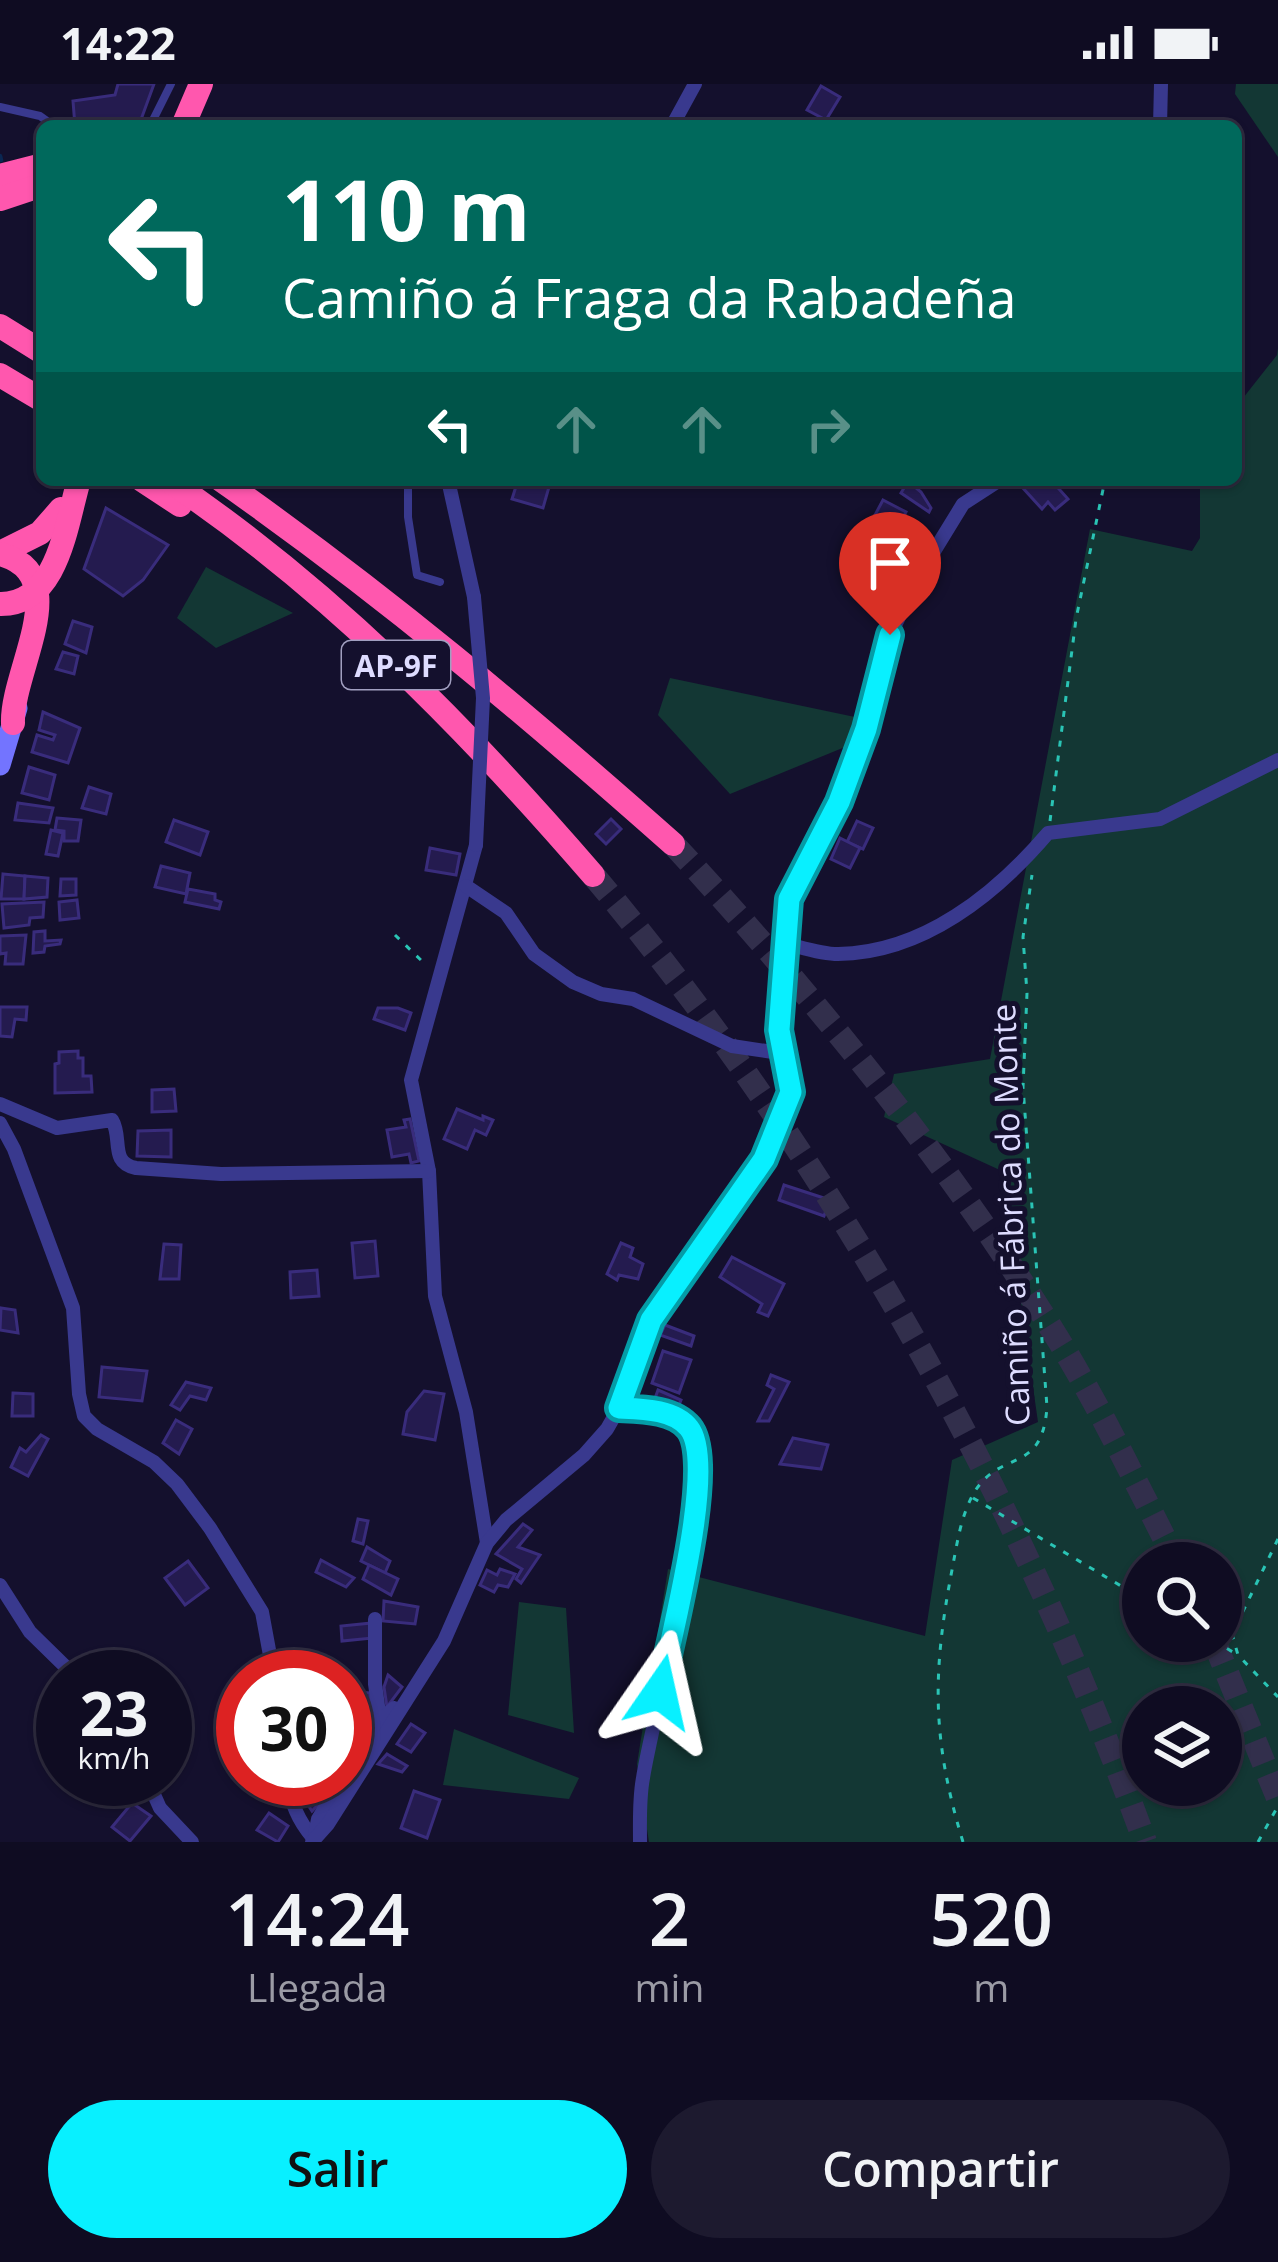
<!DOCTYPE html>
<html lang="es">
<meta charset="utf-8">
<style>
:root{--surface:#0f0c22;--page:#1d1a2f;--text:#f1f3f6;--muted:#9b9ba5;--line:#2f2c40;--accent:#08f0ff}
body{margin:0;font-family:"Open Sans",sans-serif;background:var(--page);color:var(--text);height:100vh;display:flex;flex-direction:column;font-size:45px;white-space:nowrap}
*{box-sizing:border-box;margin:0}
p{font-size:39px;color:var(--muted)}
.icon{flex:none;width:66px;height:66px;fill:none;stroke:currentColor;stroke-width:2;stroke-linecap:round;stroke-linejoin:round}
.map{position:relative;height:1758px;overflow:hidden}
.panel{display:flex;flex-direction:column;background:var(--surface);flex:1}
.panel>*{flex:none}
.guide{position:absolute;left:36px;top:36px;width:1206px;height:366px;border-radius:18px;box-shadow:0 3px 9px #0004,0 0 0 3px var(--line);background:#00695c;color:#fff;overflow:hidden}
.controls{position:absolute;left:1122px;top:1458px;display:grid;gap:24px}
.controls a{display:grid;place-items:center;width:120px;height:120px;border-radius:50%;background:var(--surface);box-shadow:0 3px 9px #0004,0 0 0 3px var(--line);font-size:60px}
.speed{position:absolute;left:36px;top:1566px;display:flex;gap:24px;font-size:60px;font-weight:700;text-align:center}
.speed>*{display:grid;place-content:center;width:156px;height:156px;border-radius:50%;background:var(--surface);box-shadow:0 3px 9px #0004,0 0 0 3px var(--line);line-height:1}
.speed small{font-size:30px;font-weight:400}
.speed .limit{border:18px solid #d22;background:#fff;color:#111}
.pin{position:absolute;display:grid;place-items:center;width:102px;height:102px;color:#fff;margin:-123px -51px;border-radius:50% 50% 50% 0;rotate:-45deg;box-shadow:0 0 12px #0007}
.pin .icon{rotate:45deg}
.me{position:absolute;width:132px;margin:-66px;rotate:11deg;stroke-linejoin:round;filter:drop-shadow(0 0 9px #0008)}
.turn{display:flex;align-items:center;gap:42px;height:252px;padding:0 48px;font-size:54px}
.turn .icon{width:156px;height:156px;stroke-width:2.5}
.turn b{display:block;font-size:84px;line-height:102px}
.lanes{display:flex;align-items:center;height:114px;padding:0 48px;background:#0003;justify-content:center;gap:60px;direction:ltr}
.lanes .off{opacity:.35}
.eta{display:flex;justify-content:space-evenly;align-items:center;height:204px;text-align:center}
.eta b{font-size:72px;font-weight:600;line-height:84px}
.cta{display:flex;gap:24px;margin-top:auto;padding:24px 48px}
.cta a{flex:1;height:138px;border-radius:72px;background:var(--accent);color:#111;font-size:48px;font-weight:600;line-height:138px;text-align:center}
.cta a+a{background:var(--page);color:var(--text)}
.status{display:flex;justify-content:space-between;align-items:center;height:84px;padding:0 60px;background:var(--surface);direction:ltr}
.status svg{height:33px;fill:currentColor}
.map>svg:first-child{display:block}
</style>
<div class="status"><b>14:22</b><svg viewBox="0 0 49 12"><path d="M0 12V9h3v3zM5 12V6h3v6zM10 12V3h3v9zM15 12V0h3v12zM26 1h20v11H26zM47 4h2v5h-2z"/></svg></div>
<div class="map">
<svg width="1278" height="1758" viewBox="0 0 1278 1758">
<rect width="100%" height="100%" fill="#14102d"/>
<g fill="#133734" fill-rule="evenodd">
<path d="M1236,0h42v73l-43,-63z"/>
<path d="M1278,264v1494h-629l-12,-78 31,-195 257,67 27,-176 86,-38 -36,-251 -118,-54 10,-43 96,-15 100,-530 102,22 8,-13v-58h36v-73l41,-52zM1143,1479h78v78h-78zM1143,1623h78v78h-78z"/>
<path d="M206,483l87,46 -77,35 -39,-30z"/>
<path d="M670,594l185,39 -10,30 -115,47 -72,-79z"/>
<path d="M519,1518l47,6 8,125 -66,-18z"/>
<path d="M454,1645l125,49 -10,21 -126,-14z"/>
</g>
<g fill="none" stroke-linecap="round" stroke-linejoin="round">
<path stroke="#0a2752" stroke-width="4.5" d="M0,72l1,4"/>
</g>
<g fill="#241b4f" stroke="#392c7c" stroke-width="3">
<path d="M118,0h36l-15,41 -64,1 -2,-25 42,-6z"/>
<path d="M821,2l19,11 -14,23 -19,-10z"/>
<path d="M518,396h33l-8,28 -31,-9z"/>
<path d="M1029,396h22l17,19 -13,11 -7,-8 -6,7 -20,-22z"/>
<path d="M908,397l13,11 10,16 -2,4 -28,-19z"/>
<path d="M883,416l23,12 -8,15 -23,-12z"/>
<path d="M106,424l62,37 -25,35 -20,16 -39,-27z"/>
<path d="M885,436l22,12 -7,14 -8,-4 -2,4 -15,-8z"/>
<path d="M873,462l33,18 -13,23 -29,-15z"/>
<path d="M73,537l19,6 -6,26 -21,-9z"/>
<path d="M63,568l15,4 -4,18 -18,-5z"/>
<path d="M43,628l37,16 -12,35 -36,-11 5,-17 16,5 2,-5 -16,-5z"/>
<path d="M29,683l26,8 -6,25 -27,-7z"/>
<path d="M89,703l22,7 -5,20 -24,-6z"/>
<path d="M18,719l35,5 -4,15 -34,-3z"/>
<path d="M57,734l24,2 -3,21h-14v-10l-9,-1z"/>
<path d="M611,735l10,10 -15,15 -10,-10z"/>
<path d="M174,736l34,12 -8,23 -34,-13z"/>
<path d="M857,737l16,7 -10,21 -16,-7z"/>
<path d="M51,746l12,3 -5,23 -12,-2z"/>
<path d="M840,754l20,10 -10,20 -19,-9z"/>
<path d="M430,764l30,6 -4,21 -30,-5z"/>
<path d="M161,782l29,7 -4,21 -31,-7z"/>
<path d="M3,790l22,2 -1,23h-23z"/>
<path d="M25,792l23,2 -1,19 -23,2z"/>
<path d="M61,795h15v16l-16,1z"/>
<path d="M188,805l27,5v6l6,2 -2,7 -34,-7z"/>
<path d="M77,816l2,18 -19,2 -1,-18z"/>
<path d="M44,818l-1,15 -13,1 -1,7 -25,3 -2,-24z"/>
<path d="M45,847v10l16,-1 -1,4 -15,2 -1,6 -11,1 1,-21z"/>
<path d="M26,851l-3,29h-18l1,-11 -6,1v-18z"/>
<path d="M0,923h27l-1,13 -11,-1 -3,18 -12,-1z"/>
<path d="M378,924h20l13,5 -6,17 -31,-11z"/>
<path d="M78,967v7h5v18h8l1,16 -37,1v-29l4,-1v-11z"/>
<path d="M174,1005l2,22 -24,1v-22z"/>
<path d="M457,1025l26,11v-4l10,4 -7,15 -11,-5 -8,19 -23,-10z"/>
<path d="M410,1035l9,42 -8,2 -2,-9 -17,3 -5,-27 19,-3 -2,-7z"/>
<path d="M171,1046v27l-34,-1 1,-25z"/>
<path d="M784,1101l46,15 -6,16 -45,-16z"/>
<path d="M375,1157l3,35 -23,2 -3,-35z"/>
<path d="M621,1159l12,5 -3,9 13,7 -5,15 -19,-4 -2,5 -10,-6z"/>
<path d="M164,1160l17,1 -2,34h-19z"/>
<path d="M732,1173l52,27 -16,32 -10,-4 4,-8 -42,-27z"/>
<path d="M317,1186l2,26 -28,2 -1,-26z"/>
<path d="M1,1224l14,2 3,23 -18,-3z"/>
<path d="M665,1241l29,11 -3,10 -31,-11z"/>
<path d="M663,1267l28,9 -12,33 -27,-10z"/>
<path d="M102,1283l45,4 -5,30 -43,-4z"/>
<path d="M771,1291l18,7 -20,39h-11l16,-32 -7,-4z"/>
<path d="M186,1298l25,6 -5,12 -16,-4 -10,14 -9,-5z"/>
<path d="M658,1306l23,10 -4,10 -24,-6z"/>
<path d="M424,1307l20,3 -9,46 -32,-6 4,-22z"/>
<path d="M13,1309l20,1v22h-21z"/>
<path d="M176,1336l16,9 -13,25 -16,-11z"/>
<path d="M41,1351l7,4 -20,37 -17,-9 9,-19 6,4z"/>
<path d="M793,1354l35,7 -7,24 -41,-5z"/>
<path d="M358,1435l10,2 -5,23 -10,-3z"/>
<path d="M523,1440l9,6 -14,17 22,8 -19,28 -5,-4 6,-10 -26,-15z"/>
<path d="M367,1463l23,14 -5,12 -24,-12z"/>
<path d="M321,1476l33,18 -8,9 -30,-15z"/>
<path d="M188,1477l20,27 -23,17 -20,-27z"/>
<path d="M369,1481l29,14 -7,16 -28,-16z"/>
<path d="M500,1485l15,5 -7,13 -10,-2 -4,7 -14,-7 7,-15 10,5z"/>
<path d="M384,1517l34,6 -3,17 -32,-3z"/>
<path d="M372,1539l1,15 -31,3 -1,-15z"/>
<path d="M388,1591l14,12 -15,20 -3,-20z"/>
<path d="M356,1608l14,1 -2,27 -14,-1z"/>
<path d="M243,1610v56l-8,1 -5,-56z"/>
<path d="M411,1640l14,9 -14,19 -14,-8z"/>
<path d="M387,1670l20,12 -5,6 -24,-8z"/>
<path d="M312,1697l14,6 3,6 -17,18 -10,-15z"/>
<path d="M414,1707l26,9 -13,38 -26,-10z"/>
<path d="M132,1719l19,13 -21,25 -18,-14z"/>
<path d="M269,1729l19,13 -10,16 -21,-12z"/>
</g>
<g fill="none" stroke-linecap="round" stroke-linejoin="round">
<g stroke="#322f4c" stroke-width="24" stroke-dasharray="24 12" stroke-linecap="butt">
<path d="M673,760c144,156 277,319 388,500 43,71 78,145 116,219"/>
<path d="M593,791c239,284 425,618 552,967"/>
<path d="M1214,1557l64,157"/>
</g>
<g stroke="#2ac4b5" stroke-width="3" stroke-dasharray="6 9" stroke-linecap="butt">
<path d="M1050,737l26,-202 29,-139"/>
<path d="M395,851l31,30"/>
<path d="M973,1414l170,101"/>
<path d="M1278,1455l-46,95 6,21 40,42"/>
<path d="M1214,1557l24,14"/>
<path d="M963,1758c-31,-102 -31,-168 -11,-272 5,-26 9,-56 23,-79 28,-43 67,-16 72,-84l-24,-320 4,-94 -4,-56 9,-62"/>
<path d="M1258,1758l20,-36"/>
</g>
<g stroke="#39398e" stroke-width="8">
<path d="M0,23l40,9 14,10"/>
<path d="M150,42l21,-42"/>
<path d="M408,396v37l9,58 23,7"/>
</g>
<g stroke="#39398e" stroke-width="14">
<path d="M672,42l23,-42"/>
<path d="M1160,42l1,-42"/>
<path d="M448,396l26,117"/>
<path d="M476,761l-65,235 18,91 6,125 31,116 21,131"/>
<path d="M466,802l40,27 28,41 39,28 28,12 32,5 99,47 54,8"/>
<path d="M784,859c17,4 36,11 54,11 85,-1 158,-60 210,-121l112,-14 118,-59"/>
<path d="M0,1020l57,24 55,-8c11,18 -3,43 24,48l85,6 208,-3"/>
<path d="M0,1039l14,26 59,159 6,86 5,22 13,13 57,33 23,22 33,44 52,84 12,65"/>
<path d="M619,1324c22,1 54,1 69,19 33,39 -36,291 -45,351 -4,21 -3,43 -3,64"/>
<path d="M0,1501l30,47 46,45"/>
<path d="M375,1535v65l5,36"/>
<path d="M345,1691l35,-55 14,-12"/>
<path d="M147,1695l13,29 32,34"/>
<path d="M287,1695c4,24 11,42 27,60"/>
<path d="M315,1750l3,-15 24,-40"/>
<path d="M312,1758l16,-18 116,-183 43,-98 19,-23 78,-65 23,-26 12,-21 32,-88 113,-161 27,-67 -11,-62 9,-131 50,-97 27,-73 24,-93 27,-57 46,-75 37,-24"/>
</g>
<path stroke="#7374ff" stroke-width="21" d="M0,681l17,-57"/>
<g stroke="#ff57ae" stroke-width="24">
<path d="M183,42l18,-42"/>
<path d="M0,92l42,-11"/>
<path d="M0,115l42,-14"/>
<path d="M0,242l42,26"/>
<path d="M0,291l42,25"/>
<path d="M142,396l38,25"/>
<path d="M168,396c162,109 298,248 425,395"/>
<path d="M221,396c163,114 304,233 452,364"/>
<path d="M0,469l40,-20 21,-24"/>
<path d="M0,470c77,21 11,116 13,169"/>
<path d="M0,520c58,1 66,-80 79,-124"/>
</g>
<path stroke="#39398e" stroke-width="14" d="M474,513l9,101 -7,147"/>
</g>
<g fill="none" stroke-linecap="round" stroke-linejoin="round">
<g stroke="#059ca6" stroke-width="30">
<path id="route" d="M660,1608c9,-49 58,-228 29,-264 -15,-19 -48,-19 -70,-20l32,-88 113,-161 27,-67 -12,-62 10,-131 50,-97 27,-73 24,-94"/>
</g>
<use href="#route" stroke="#08f0ff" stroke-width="21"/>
</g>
<g text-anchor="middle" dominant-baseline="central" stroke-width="10" stroke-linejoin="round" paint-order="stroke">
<rect fill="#14102d" stroke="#a19fc0" stroke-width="3" x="342" y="557" width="108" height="48" rx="9"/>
<g font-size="30" font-weight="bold" fill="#dedcff">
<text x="396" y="581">AP-9F</text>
</g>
<g font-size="33" fill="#dedcff" stroke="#14102d">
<text transform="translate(1010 1131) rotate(-92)">Camiño á Fábrica do Monte</text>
</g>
</g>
</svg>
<div class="controls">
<a><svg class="icon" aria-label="search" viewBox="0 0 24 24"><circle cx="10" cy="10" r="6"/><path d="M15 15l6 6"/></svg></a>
<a><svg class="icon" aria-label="layers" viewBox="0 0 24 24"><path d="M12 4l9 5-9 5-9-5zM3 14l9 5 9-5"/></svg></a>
</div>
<div class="speed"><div>23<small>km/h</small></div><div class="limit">30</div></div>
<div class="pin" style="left:890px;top:551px;background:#d93025"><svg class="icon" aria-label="arrive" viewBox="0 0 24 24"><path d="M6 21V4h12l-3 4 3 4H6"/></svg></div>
<svg class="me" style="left:660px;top:1608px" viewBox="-20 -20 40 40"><path d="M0-17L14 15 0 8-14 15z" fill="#08f0ff" stroke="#fff" stroke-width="4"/></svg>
<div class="guide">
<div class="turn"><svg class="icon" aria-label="left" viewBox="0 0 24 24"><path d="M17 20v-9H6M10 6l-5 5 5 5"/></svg><div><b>110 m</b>Camiño á Fraga da Rabadeña</div></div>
<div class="lanes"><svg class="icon" aria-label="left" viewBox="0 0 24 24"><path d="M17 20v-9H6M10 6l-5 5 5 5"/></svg><svg class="icon off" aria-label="ahead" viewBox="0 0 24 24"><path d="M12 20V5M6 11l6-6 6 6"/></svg><svg class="icon off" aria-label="ahead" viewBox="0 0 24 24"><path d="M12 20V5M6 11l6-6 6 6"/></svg><svg class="icon off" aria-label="right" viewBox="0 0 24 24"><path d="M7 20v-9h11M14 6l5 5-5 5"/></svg></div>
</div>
</div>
<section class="panel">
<div class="eta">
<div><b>14:24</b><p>Llegada</p></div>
<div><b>2</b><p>min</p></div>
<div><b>520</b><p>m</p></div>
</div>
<div class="cta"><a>Salir</a><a>Compartir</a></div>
</section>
